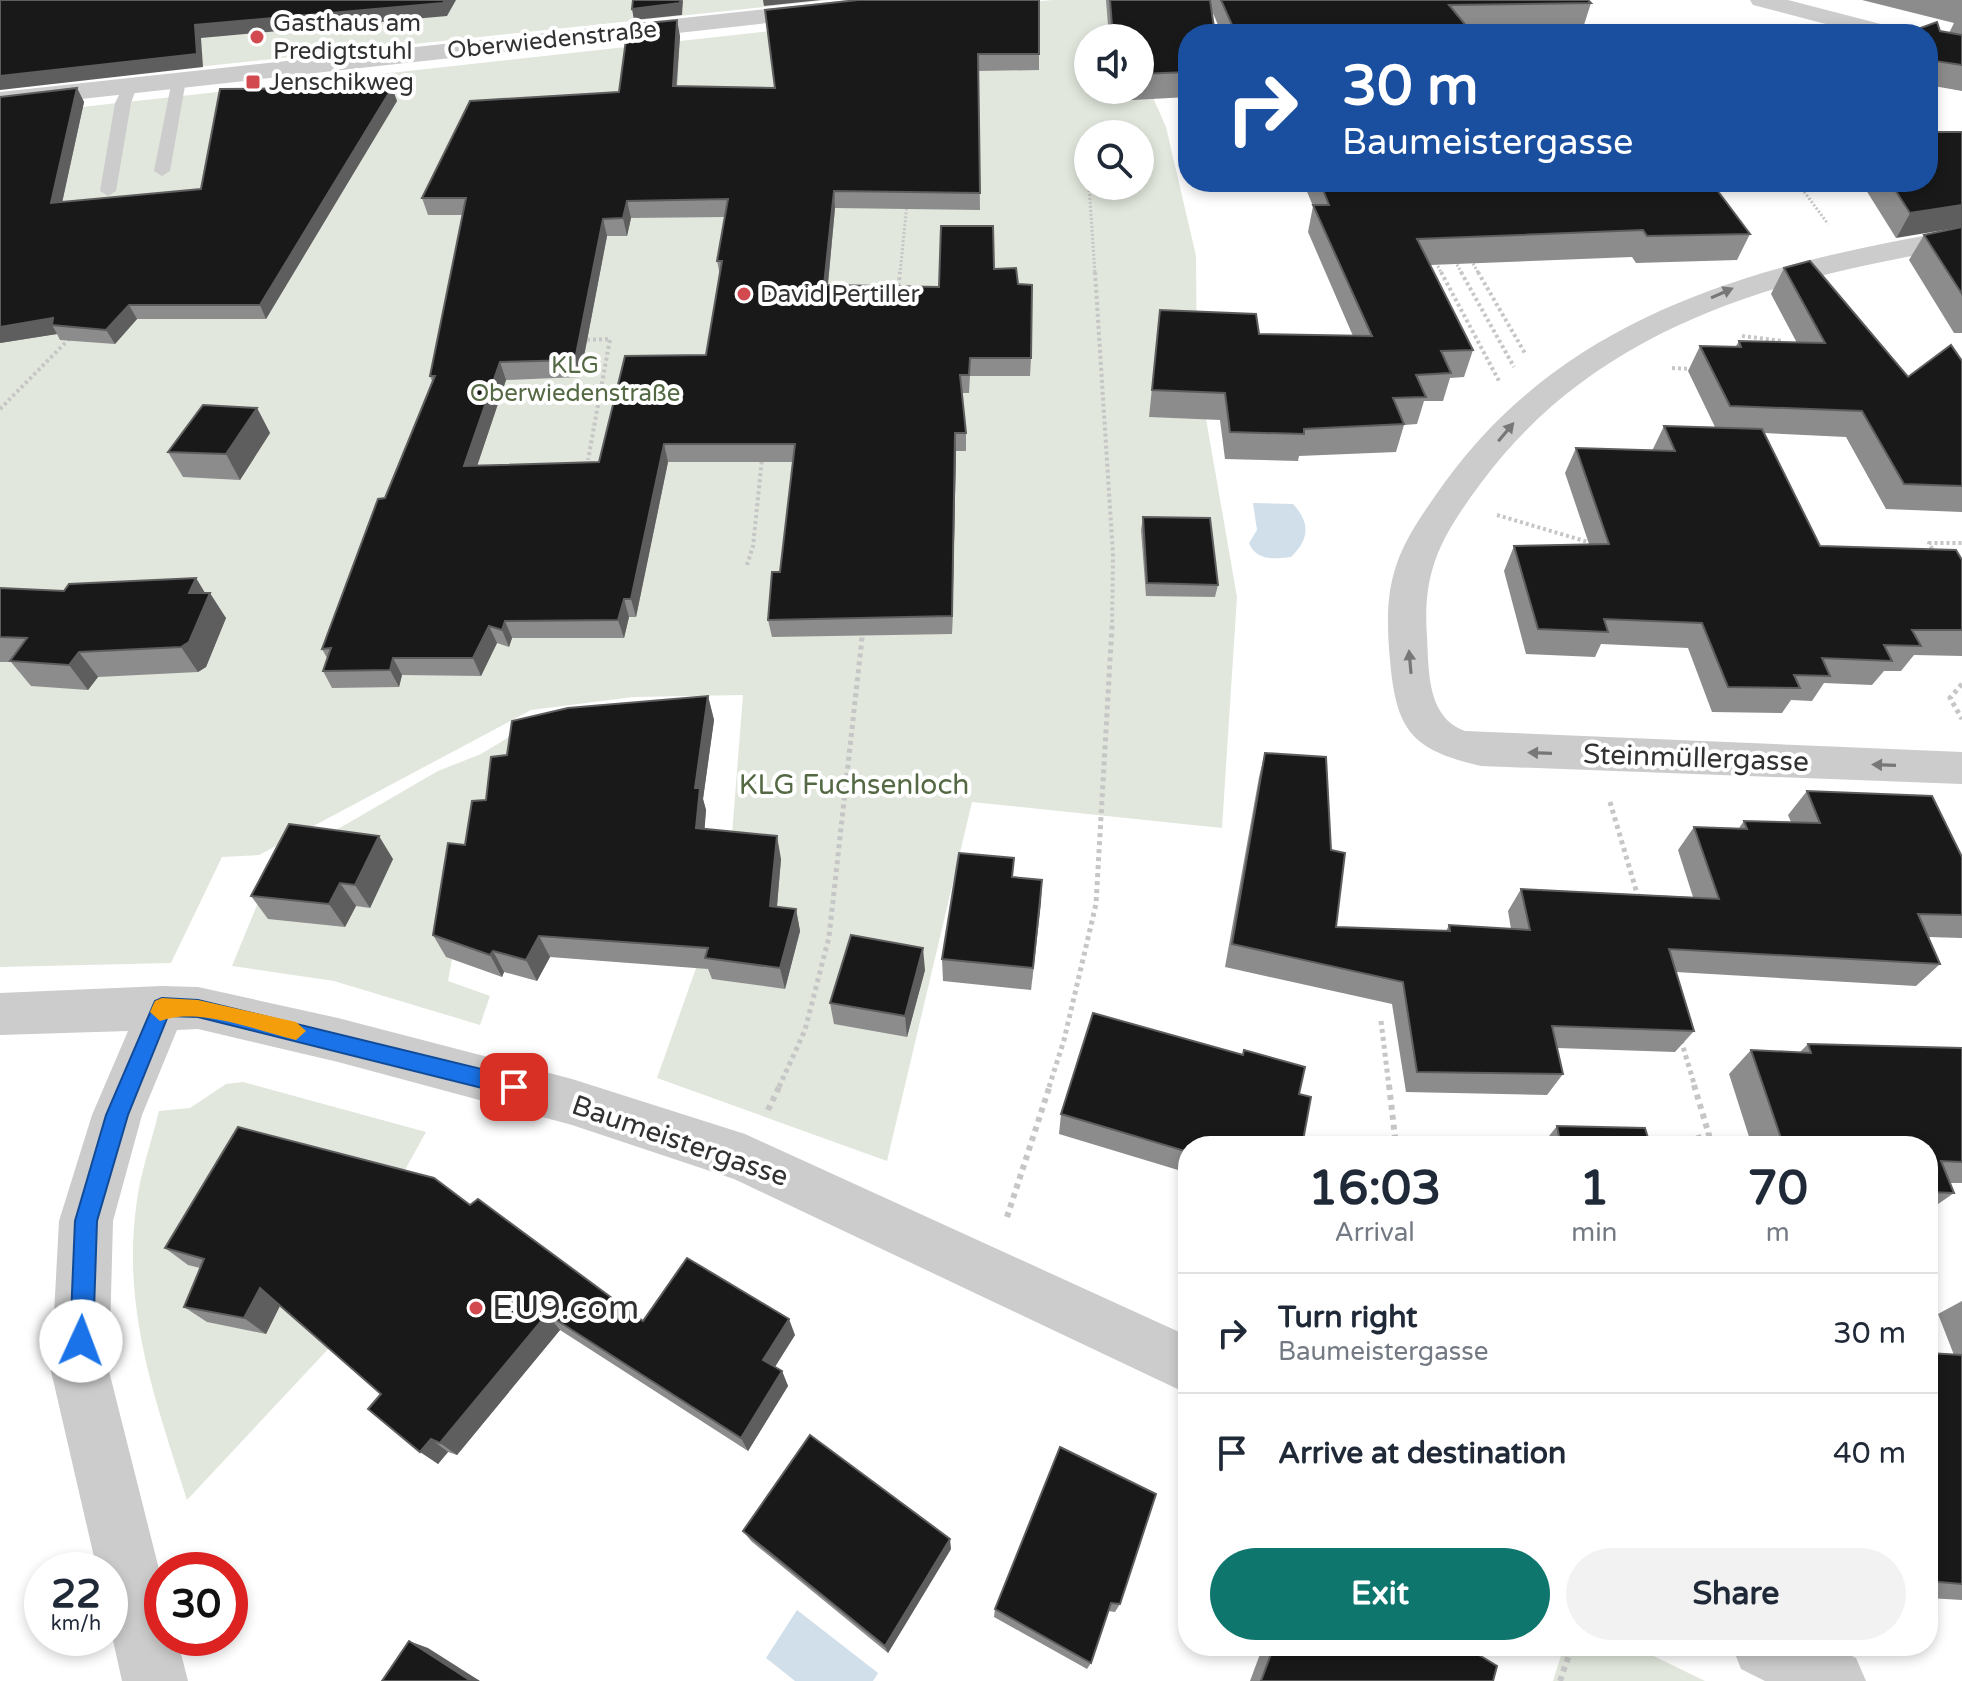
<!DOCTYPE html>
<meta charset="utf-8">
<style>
:root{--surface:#fff;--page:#f2f2f3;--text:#1f2937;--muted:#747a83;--line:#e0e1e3;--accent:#0f766e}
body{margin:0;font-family:"Varela Round",sans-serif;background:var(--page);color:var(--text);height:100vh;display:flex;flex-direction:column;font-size:30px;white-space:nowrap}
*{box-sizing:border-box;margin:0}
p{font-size:26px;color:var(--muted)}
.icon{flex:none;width:44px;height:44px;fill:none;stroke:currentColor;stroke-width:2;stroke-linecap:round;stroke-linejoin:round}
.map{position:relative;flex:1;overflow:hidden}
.side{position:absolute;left:1178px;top:1136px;width:760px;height:520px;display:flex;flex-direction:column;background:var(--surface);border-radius:32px;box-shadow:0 4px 12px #0003}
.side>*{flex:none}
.hud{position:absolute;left:1178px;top:24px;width:760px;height:168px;border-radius:32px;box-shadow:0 4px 12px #0003;background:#1a4fa0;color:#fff;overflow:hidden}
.tools{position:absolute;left:1074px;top:24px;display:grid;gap:16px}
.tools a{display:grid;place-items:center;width:80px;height:80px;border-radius:50%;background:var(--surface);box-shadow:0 4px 12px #0003;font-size:40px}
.speed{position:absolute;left:24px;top:1552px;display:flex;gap:16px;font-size:40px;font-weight:700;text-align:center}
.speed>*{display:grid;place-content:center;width:104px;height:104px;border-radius:50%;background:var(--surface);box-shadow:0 4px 12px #0003;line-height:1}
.speed small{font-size:20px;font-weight:400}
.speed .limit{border:12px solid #d22;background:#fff;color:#111}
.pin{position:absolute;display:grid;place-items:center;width:68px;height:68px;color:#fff;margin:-34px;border-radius:16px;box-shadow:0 4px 12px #0006}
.me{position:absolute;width:88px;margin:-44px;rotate:2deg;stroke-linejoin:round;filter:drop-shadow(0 0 6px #0008)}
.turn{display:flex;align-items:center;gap:28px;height:168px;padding:0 32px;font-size:36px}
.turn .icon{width:104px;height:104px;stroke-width:2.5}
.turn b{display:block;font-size:56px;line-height:68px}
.eta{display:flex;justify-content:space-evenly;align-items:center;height:136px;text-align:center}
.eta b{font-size:48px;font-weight:800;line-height:56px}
.primary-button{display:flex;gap:16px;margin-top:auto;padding:16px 32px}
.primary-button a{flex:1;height:92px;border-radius:48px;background:var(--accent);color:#fff;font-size:32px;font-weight:800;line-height:92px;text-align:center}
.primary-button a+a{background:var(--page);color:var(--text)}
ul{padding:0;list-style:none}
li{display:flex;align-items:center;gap:24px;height:120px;padding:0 32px;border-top:2px solid var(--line)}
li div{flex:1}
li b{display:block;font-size:30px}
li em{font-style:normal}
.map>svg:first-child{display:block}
</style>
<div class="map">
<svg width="1962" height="1681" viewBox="0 0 1962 1681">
<rect width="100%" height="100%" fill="#fff"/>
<g fill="#e1e7dc" fill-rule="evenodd">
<path d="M0,0h829l-829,88z"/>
<path d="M1052,0h59l16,38h-39v52h52v-22l26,59 30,129 1,111 40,230 -15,231 -250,-26 -85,359 -230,-83 54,-152 20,-79 12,-152 -110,2 -102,13 -272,145 -37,2 -51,106 -171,4v-851zM1088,134h52v52h-52z"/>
<path d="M626,703l-180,253 6,3 -4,22 42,15 -10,29 -146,-44 -102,-15 32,-78 36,-37 138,-80 43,-17 25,-15 20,-21 65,-13z"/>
<path d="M243,1082l183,50 -25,45 61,29 -275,294c-32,-101 -66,-192 -50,-300 4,-29 15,-60 22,-89l31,-3 36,-24z"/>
<path d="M1564,1646h69l72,35h-152z"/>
</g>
<g fill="#d0dfea">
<path d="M1253,503l40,1c17,18 17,35 -2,53 -17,2 -35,4 -42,-14l8,-13z"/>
<path d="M797,1610l81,63 -5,8h-78l-29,-23z"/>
</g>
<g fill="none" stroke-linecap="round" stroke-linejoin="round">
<g stroke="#c6c6c6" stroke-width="3" stroke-dasharray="2 2" stroke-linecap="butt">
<path d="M1086,135l2,32"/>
<path d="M1797,182l31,42"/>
<path d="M1089,186l6,88"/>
<path d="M1434,259l8,15"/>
<path d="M1471,260l8,14"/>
<path d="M1455,261l7,13"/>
<path d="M900,274l7,-71"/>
</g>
<g stroke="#c6c6c6" stroke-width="4" stroke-dasharray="3 3" stroke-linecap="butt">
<path d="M1095,272l18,283 -1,73"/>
<path d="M1441,272l58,109"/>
<path d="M1461,272l53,95"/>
<path d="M1478,272l48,83"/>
<path d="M898,292l2,-20"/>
<path d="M1742,336l41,5 2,4"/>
<path d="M581,340l29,-1 -22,121"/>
<path d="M1672,368l22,1"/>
<path d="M0,409l71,-72"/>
<path d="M1497,515l91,27"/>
<path d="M1935,554l-6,-11h33"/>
<path d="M747,565l6,-19 9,-87"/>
</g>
<g stroke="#c6c6c6" stroke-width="5" stroke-dasharray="4 4" stroke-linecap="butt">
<path d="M1962,684l-12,14 12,21"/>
<path d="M1610,802l29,98"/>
<path d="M1381,1021l8,66"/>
<path d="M1681,1040l14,47"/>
<path d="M779,1087l26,-57 24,-93 34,-308"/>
<path d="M1049,1087l15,-47 32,-136 16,-278"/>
</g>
<g stroke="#c6c6c6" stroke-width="6" stroke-dasharray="5 5" stroke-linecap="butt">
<path d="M1389,1085l7,61"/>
<path d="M1694,1085l15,50 -15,4 2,7"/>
<path d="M768,1110l12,-25"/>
<path d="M1007,1217l43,-132"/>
<path d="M1560,1681l12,-35"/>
</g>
<g fill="#ccc" fill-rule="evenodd">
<path d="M179,76l7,4 -16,91 -8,5 -8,-5 18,-91z"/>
<path d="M125,83l12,3 -6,17 -15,88 -8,5 -8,-5 15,-88z"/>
</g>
<g fill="#ccc" fill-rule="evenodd">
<path d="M849,0h74l-11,7 -912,101v-16z"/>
<path d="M1750,0h38l112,29 4,5h-40l-111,-29z"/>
<path d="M1962,229v18c-184,31 -364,78 -481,236 -39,53 -59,86 -54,154 2,35 0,80 38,94l497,21v32l-481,-18c-69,-16 -85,-35 -91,-106 -8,-84 7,-111 55,-178 124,-171 319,-219 517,-253z"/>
<path d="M162,986l36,1 140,31 234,61 173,55 443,202v58l-454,-215 -162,-54 -234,-63 -140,-33 -21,1 -35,85 -29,106 -4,150 53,210v57h15l11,43h-66l-12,-54v-57h-13l-46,-199 8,-150 33,-106 36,-84 -128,4v-42z"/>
<path d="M1732,1646h100l24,12 10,23h-101l-24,-12z"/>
</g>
</g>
<g fill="#8c8c8c" fill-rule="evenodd">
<path d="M1106,0h482l3,3 -8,25 -114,2 4,4h-251l-10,-23 -24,23v63l-73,4 -1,-11h26v-52h-31z"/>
<path d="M1862,0h100v91l-34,-6v-51l12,-3 9,2 5,-10z"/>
<path d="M765,10l274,44v16l-61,1 2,139 -145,-2 -7,77 111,2 55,-18 37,89 -1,18h-60l-1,17h-7l4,40v18h-10l-4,183 -180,3 -4,-17 12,-48 13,-110h-125l-32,155h-7l-5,21h-112l-3,9 -12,-4 -16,33 -79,-1 -3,12 -67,1 -9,-17 4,-13 -5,-9 63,-151 47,-117 -2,-5 33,-161h-35l-6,-17 197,-106 61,-56 -3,50 98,2zM725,217l-8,44 3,14 -14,80 -107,107 -122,4 29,-86 74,-3 27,-141h20l4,-18z"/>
<path d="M77,88l7,14 -22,100 139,-13 191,-101 5,13 -131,218h-129l-22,25 -55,-4 -3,-6 -57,9v-246z"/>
<path d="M1303,182h408l39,52 -13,26 -101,3 -4,-6 -202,8 43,85 -9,27 -14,1 -7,23h-19l-7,23 -13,1 -8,27 -97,4 -1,5 -73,-2 -5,-39 -71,-3 11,-107 99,24 94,2 -45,-104 5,-26z"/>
<path d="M1861,182h67l-32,56z"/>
<path d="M1962,227v106h-8l-45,-73 15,-25z"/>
<path d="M1784,268l124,109 54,-16v151l-76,-3 -40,-72 -82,-4 56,113 142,14v96l-48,-1 -13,16h-17l-12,14 -48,-2 -12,18 -21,-1 -9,13 -70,-1 -24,-64 -87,-4 -6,13 -69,-3 -22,-83 10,-25 75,-2 -24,-71 11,-25 76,3 12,-25 51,1 -27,-56 12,-25h36l3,-5 58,2 -26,-49z"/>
<path d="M257,408l13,25 -30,47 -57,-3 -15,-25z"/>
<path d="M1143,517l75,68 -3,12 -69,-1 -5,-66z"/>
<path d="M196,578l9,15 21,25 -20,49 -8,5 -100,5 -10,13 -57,-4 -20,-24h-11v-74l64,3z"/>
<path d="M708,696l6,24 -11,79 3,11 -2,19 77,30 -4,48 19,2 4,22 -15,58 -73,-10 -4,-10 -158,-12 -13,24 -33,-9 -2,5 -56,-20 -13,-22 32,-90 42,-90z"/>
<path d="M1265,753l71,174 110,4 3,-6 62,4 -3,-18 13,-22 172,8 -15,-47 16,-23 45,1 5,-7 47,1 -3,-7 19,-24 155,66v81l-34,-1 12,27 -24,22 -240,-14 18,59 -19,21 -118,-4 6,26 -16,21 -141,-3 -14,-88 -167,-37 34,-190z"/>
<path d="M393,859l-23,49 -14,-2 -11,21 -77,-8 -17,-23z"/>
<path d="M1013,877l29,3 -11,110 -88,-9 -1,-22z"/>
<path d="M925,970l-18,67 -73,-13 -4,-21z"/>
<path d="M1808,1044l154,4v135h-12l4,10 -26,18v-65h-387l16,-20 91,12 103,5 -22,-69 22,-24 48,3z"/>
<path d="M1061,1114l127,32v27l-129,-39z"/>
<path d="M470,1205l173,116 152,14 -21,32 8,4 6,15 -40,65 -188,-121 -103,125 -9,-3 -10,12 -57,-70 -101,-89 -14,29 -59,-12 -23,-15 16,-39 -12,-3 -23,-17z"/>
<path d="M1962,1301v299l-34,-2v-245l26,2 -16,-41z"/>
<path d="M1060,1447l60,157 -5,8 -7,-1 -17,52 -4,6 -93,-52 1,-8z"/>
<path d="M743,1531l208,18 -63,104 -137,-112z"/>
<path d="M1263,1646h201l29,35h-243z"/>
</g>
<g fill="#5e5e5e">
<path d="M445,0h11l-9,16 -246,22 2,29 -203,23v-14l195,-51z"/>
<path d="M683,0l-1,15 -48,5 -2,-11z"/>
<path d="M763,0h58l-57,6z"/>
<path d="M677,20l3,16 -5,66 -2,-16z"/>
<path d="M77,88l7,14 -25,115 -8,-14z"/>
<path d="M392,88l5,13 -131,218 -6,-14z"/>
<path d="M834,191l1,17 -9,95 -2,-18z"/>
<path d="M627,201l4,17 -4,18 -4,-18z"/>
<path d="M1962,205v22l-66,11 14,-25z"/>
<path d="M603,219l4,17 -27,141 -5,-17z"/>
<path d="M129,305l8,14 -22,25 -9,-14z"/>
<path d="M53,318l-1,7 5,9 -57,9v-16z"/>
<path d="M500,362l6,18 -35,104 -7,-18z"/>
<path d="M257,408l13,25 -30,47 -14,-26z"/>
<path d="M955,433l1,18 -4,183v-18z"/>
<path d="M664,444l4,18 -32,155 -5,-18z"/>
<path d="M196,578l12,20 2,-5 16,25 -20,49 -8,5 -17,-25 8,-54z"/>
<path d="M624,599l5,18 -5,21 -6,-18z"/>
<path d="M505,621l7,17 -3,9 -7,-17z"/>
<path d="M489,626l8,17 -16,33 -8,-18z"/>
<path d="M79,652l19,25 -10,13 -19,-25z"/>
<path d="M393,658l9,17 -3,12 -9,-17z"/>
<path d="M708,696l6,24 -11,79 3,11 -3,41 -7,-23 -1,-40z"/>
<path d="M379,836l14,23 -23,49 -15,-23z"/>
<path d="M777,836l4,23 -6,69 -5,-22z"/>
<path d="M1042,880l-1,23 -10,87 2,-22z"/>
<path d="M340,883l16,23 -11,21 -16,-23z"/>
<path d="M796,909l4,22 -15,58 -5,-21z"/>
<path d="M539,936l11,21 -13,24 -11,-21z"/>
<path d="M923,948l2,22 -18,67 -2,-21z"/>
<path d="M493,951l11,21 -2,5 -12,-22z"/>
<path d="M260,1288l21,16 -15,30 -22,-16z"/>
<path d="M547,1314l13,16 -103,125 -17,-12z"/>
<path d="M789,1319l6,16 -25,40 -7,-15z"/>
<path d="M782,1371l6,15 -40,65 -7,-13z"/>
<path d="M431,1439l17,13 -10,12 -18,-12z"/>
<path d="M950,1539l1,10 -63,104 -3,-7z"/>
<path d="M409,1641l19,7 52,33h-9z"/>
</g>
<g fill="#191919" stroke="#5e5e5e" stroke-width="2" fill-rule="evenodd">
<path d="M0,0h445l-2,3 -248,22 2,29 -197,22z"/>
<path d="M633,0h47v3l-48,6z"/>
<path d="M858,0h181v54h-61l2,139 -146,-2 -10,94 115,2 2,-61h52l1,43 22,-1 2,16 14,1 -1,73h-61l-1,17h-9l6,58h-11l-3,183 -184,4 4,-48h8l15,-128h-131l-33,155h-7l-6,21 -113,1 -3,9 -13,-4 -16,32h-80l-3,12 -67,1 8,-23 -9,1 56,-150 7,-1 50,-122h-5l36,-178h-44l48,-97 149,-9 9,-67 49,-5 -4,66 102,2 -10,-78zM728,199l-11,62h5l-16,94 -81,1 -26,106 -135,4 36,-104 75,-2 28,-141 20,-1 4,-17z"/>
<path d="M1110,0h100l5,34h-27v38l-48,2v-36h-27z"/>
<path d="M1221,0h367l3,3 -142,2 24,29h-237z"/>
<path d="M1937,22l3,9 22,4v30l-34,-5v-26h-24z"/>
<path d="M77,88l-26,115 150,-14 19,-100 172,-1 -132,217h-131l-23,25 -54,-5 1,-7 -53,9v-230z"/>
<path d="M1928,132h34v73l-52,8 -20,-31h38z"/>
<path d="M1320,182h391l39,52 -103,2 -4,-6 -226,9 56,111 -32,1 10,22 -35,2 10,22 -33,1 11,26 -100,5v5l-74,-2 -5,-39 -73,-3 8,-80 96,4 3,20 113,2 -59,-131h16z"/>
<path d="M1962,227v67l-38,-59z"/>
<path d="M1810,261l98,116 43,-32 11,16v125l-58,-2 -42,-73 -132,-5 -30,-60 41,1 -2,-6 86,2 -41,-75z"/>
<path d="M203,405l54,3 -31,46 -58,-2z"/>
<path d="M1664,426l98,3 58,117 136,4 6,10v70h-50l9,16 -37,-1 8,16 -70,-3 8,18 -36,-1 6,13 -72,-1 -26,-64 -98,-4 4,13 -70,-3 -24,-83 95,-2 -33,-96 99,3z"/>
<path d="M1143,517l67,1 8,67 -71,-2z"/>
<path d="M196,578l-7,15h21l-21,49 -8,5 -102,5 -10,13 -59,-4 17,-23 -27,-1v-49l64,3 5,-7z"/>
<path d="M708,696l-13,92h5l-4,40 81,8 -7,70 26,3 -16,59 -75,-10 3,-10 -169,-12 -13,24 -33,-9 -3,4 -57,-20 15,-92 17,2 7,-44 14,-1 5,-43 16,-2 5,-34 56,-13z"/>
<path d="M1265,753l61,4 5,93 14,3 -9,74 114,4 -1,-6 81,5 -9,-41 198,10 -25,-72 53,2 -3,-8 76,2 -13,-32 125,5 30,61v58l-44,-1 22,50 -271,-15 25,82 -142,-5 11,48 -146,-2 -14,-90 -171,-38z"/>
<path d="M289,824l90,12 -24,49 -15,-2 -11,21 -78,-8z"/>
<path d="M959,853l55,5 -2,19 30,3 -9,88 -91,-9z"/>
<path d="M851,935l72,13 -18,68 -75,-13z"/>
<path d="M1093,1013l150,42 1,-5 61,17 -6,27 12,3 -9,49h-114v6l-127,-38z"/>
<path d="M1808,1044l154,4v114l-21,-1 13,32 -26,-1v-46h-367l-4,-20 88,2 3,10 135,6 -32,-94 60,3z"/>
<path d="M238,1127l196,51 36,27 8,-6 165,122 44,-63 102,61 -26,41 19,11 -41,67 -194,-124 -107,129 -9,-4 -11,13 -52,-43 13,-15 -121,-106 -16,30 -60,-11 20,-48 -39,-11z"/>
<path d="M1928,1353l34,2v229l-34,-3z"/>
<path d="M810,1435l140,104 -65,107 -142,-115z"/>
<path d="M1060,1447l96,47 -36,110 -9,-1 -20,60 -96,-54z"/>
<path d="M409,1641l62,40h-89z"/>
<path d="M1274,1646h190l33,20 -4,15h-232z"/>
</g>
<defs><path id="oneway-solid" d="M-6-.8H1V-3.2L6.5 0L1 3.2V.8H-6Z" transform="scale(2)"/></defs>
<g fill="#777">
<use href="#oneway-solid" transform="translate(1722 293) rotate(-24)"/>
<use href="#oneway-solid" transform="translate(1506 432) rotate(-50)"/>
<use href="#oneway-solid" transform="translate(1410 662) rotate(-95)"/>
<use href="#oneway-solid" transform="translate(1540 753) rotate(-178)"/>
<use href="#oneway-solid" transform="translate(1884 765) rotate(-178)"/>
</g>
<path fill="#1a73e8" stroke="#114b97" stroke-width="2" d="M162,998l36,2 316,77 7,3 3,7 -3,6 -7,3 -316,-79 -30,-1 -40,99 -31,106 -4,120 -4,8 -8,3 -8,-3 -3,-8 5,-120 31,-106 49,-114z"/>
<path fill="#f59e0b" d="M162,998l36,2 98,22 10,9 -10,9c-41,-10 -97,-33 -136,-19l-10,-9 5,-11z"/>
<g fill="#d24a50" stroke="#fff" stroke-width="3">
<circle cx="257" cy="37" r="8"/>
<rect x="245" y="74" width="16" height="16" rx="4"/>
<circle cx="744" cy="294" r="8"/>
<circle cx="476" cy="1308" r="8"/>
</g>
<g text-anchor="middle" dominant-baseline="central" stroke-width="8" stroke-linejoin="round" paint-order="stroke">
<g font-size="24" fill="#323232" stroke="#fff" text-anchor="start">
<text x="273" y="23">Gasthaus am<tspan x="273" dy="28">Predigtstuhl</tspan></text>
<text x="269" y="82">Jenschikweg</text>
<text x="760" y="294">David Pertiller</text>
</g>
<g font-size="24" fill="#323232" stroke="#fff">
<text transform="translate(552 40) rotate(-6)">Oberwiedenstraße</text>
</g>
<g font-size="24" fill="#546943" stroke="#fff">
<text x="575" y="365">KLG<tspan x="575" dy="28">Oberwiedenstraße</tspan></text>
</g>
<g font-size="28" fill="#323232" stroke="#fff">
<text transform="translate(1696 758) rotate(2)">Steinmüllergasse</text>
<text transform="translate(680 1141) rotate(19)">Baumeistergasse</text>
</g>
<g font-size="28" fill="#546943" stroke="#fff">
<text x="854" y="785">KLG Fuchsenloch</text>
</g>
<g font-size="34" fill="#323232" stroke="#fff" text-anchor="start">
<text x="492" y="1308">EU9.com</text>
</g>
</g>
</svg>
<div class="tools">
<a><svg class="icon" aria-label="sound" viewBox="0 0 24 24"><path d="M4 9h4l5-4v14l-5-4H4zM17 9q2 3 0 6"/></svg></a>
<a><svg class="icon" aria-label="search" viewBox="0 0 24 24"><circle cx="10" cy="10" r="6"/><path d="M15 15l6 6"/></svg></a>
</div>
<div class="speed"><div>22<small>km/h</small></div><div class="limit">30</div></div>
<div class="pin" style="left:514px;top:1087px;background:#d93025"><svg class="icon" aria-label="arrive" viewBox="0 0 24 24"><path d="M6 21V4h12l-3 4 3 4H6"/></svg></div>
<svg class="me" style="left:81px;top:1341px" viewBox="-20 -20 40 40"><circle r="19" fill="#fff"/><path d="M0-13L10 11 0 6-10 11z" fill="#1a73e8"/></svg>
<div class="hud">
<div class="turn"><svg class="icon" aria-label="right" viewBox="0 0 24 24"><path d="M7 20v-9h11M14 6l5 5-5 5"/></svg><div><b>30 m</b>Baumeistergasse</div></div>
</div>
<section class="side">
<div class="eta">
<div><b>16:03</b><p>Arrival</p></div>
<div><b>1</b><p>min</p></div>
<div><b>70</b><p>m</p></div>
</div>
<ul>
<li><svg class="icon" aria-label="right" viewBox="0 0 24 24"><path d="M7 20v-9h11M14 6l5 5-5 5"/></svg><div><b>Turn right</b><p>Baumeistergasse</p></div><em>30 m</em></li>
<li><svg class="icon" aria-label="arrive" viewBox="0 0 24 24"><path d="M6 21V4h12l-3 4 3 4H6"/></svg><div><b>Arrive at destination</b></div><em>40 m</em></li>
</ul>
<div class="primary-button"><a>Exit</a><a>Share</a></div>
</section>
</div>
